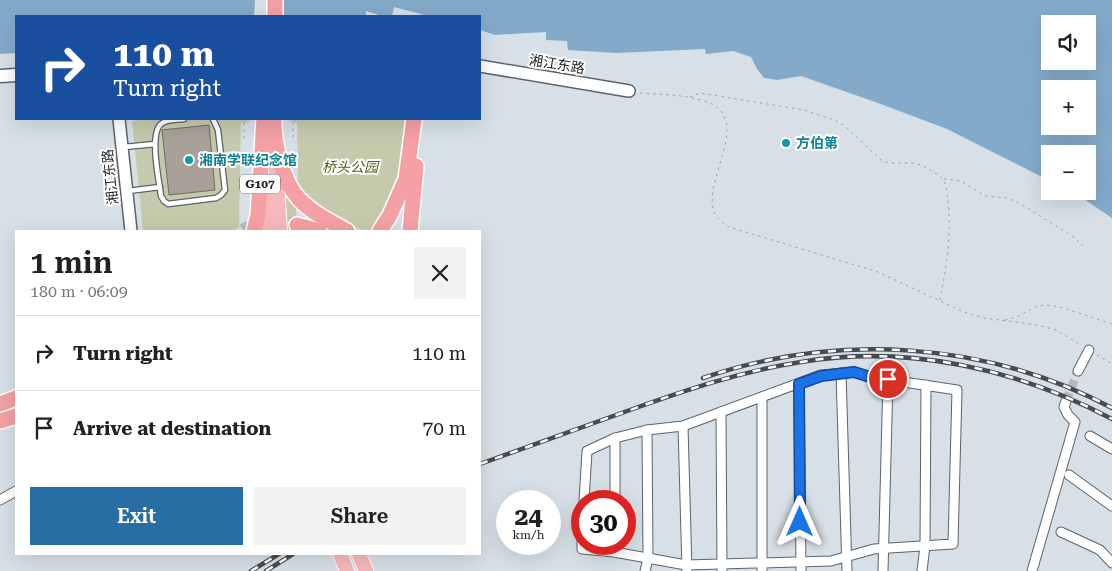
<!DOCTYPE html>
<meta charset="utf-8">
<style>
:root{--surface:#fff;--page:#f2f2f2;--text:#202124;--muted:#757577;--line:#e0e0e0;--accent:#286ea3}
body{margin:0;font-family:"Roboto Serif","Noto Sans SC",serif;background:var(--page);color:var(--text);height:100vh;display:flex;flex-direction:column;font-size:19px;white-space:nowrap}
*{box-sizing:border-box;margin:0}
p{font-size:16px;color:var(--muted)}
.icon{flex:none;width:28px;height:28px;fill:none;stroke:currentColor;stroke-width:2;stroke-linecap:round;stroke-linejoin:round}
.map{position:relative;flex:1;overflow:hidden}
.panel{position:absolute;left:15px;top:230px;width:466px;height:325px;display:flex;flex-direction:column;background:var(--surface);border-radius:0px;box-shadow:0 5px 20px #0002}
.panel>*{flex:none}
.banner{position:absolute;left:15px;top:15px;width:466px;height:105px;border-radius:0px;box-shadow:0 5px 20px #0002;background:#1a4fa0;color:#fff;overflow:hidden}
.controls{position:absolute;left:1041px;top:15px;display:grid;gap:10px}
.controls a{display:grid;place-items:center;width:55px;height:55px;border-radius:0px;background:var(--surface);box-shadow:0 5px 20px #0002;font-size:25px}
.speed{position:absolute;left:496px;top:490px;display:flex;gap:10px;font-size:25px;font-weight:700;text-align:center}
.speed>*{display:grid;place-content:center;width:65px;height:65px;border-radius:50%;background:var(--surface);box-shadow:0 5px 20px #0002;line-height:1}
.speed small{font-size:12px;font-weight:400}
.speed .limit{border:8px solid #d22;background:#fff;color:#111}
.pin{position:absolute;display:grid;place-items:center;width:42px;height:42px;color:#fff;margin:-21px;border:2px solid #fff;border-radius:50%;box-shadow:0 1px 5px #0007}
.me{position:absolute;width:55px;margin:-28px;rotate:0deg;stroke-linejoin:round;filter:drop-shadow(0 0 4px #0008)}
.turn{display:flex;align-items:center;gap:18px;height:105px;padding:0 15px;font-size:22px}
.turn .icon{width:65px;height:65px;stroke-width:2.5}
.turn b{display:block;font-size:35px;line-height:42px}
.round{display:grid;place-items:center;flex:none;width:52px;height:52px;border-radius:0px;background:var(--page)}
.summary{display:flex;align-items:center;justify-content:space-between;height:85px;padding:0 15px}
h1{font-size:30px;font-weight:600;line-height:38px}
.action{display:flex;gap:10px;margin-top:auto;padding:10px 15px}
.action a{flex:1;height:58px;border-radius:0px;background:var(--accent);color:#fff;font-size:20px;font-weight:600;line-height:58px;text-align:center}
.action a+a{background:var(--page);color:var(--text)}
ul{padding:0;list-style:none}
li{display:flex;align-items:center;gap:15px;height:75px;padding:0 15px;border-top:1px solid var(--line)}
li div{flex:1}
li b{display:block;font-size:19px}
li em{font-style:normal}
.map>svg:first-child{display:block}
</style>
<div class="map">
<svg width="1112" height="571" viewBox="0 0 1112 571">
<rect width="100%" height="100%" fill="#d7e0e7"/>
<g fill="#c6caad">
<path d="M151,119h100l-4,4h-6l-2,104 -6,4h-90l-11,-110z"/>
<path d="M266,119h138c-2,20 -2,43 -8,63 -5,18 -15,33 -25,49 -22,0 -59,-30 -73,-47l-1,-61 -9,-3z"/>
<path d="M283,191l13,15v25h-11z"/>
</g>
<path fill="#84aaca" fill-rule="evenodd" d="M0,0h1112v218l-40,-27h16v-37h-38v27l-103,-52 -69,-26 -77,-27 -24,4 -13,-2 -7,-9 -6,-12 -18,-6 -27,3 -1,-5 -89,4 -48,-3 -1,-9 -21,-1v-8l-51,3 -15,-5v-14h-52l-34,-9 -2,9h-10l-16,-5v5h-350v37l-16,1zM1050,24h38v37h-38zM1050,89h38v37h-38z"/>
<path fill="#d7e0e7" d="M255,0h28v16h-29z"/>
<path fill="#a9a099" stroke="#736b65" d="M209,125l6,65 -46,5 -7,-65z"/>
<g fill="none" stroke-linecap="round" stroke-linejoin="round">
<path stroke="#b2bac0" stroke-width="9" stroke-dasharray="9 4.5" stroke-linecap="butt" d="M1066,401l12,-30"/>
<path stroke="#b2bac0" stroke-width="15" stroke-dasharray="15 8" stroke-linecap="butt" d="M244,231c14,-10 36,-7 53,-6"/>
<g stroke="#5c646a" stroke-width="7">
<g id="service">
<path d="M184,119c-7,1 -18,0 -23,5 -12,10 -2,56 0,72l3,5 4,3 48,-6 5,-3 4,-5 -7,-60 -5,-11"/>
<path d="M124,147l31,-3"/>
<path d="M128,191l32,-4"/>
</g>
</g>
<g stroke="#5c646a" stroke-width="11">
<g id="minor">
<path d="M1078,371l11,-21"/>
<path d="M841,373l6,198"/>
<path d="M799,384l2,187"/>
<path d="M721,412l1,159"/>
<path d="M683,426l4,145"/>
<path d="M1090,436l22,13"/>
<path d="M1069,475l43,31"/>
<path d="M0,500l16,-9"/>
<path d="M615,501v-63"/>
<path d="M1061,532l39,18 12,13"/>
<path d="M582,534v15l32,3 72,13 145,-4 43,-12 79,-5 4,-154 -87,-13 -16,-5 -33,3 -138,51 -36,4 -32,8 -28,13 -3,50"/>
<path d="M645,571l3,-12 -1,-129"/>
<path d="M762,571v-174"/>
<path d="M883,571l5,-192"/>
<path d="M922,571l3,-25 1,-161"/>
<path d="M1032,571l43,-149 -7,-7 -4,-8 2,-6"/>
</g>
</g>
<g stroke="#5c646a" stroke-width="14">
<g id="tertiary">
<path d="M480,66l149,25"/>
<path d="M119,119l12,112"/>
</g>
</g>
<g stroke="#5c646a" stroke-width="15">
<path id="secondary" d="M0,76l16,-1"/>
</g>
<g stroke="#fff" stroke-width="16">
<g id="primary">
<path d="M275,155l5,76"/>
<path d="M265,192l3,39"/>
<path d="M340,554l7,17"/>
<path d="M359,554l7,17"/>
</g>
</g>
<g stroke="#fff" stroke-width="18">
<g id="trunk">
<path d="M275,16v-16"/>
<path d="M274,119c-1,23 9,63 25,80 13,14 32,23 48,32"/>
<path d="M297,225l22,6"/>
<path d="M254,231l4,-16 6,-96"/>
<path d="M380,231l10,-16 16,-36 8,-60"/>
<path d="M410,231l6,-65"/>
<path d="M0,404l16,-6"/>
<path d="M0,421l16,-5"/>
</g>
</g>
<g stroke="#9aa1a7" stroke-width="1" stroke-dasharray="2.5 4" stroke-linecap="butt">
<path d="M640,93c22,2 42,1 64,8 53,16 -5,82 11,113 3,6 9,9 14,13l149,45 86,40 20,6 54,7 18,5 25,15"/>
<path d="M690,97l10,-4 104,17 30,10 11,6 36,34c14,7 28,-1 42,6 5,3 15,8 19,12 5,6 5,16 6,23 4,34 -2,66 -8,100"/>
<path d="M293,122v20"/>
<path d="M244,123v19"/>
<path d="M944,179l17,2 24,15 23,2 18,9 49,31 8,8"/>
<path d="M1005,320l12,-3 20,-11 10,-1 13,2 52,17"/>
<path d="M1097,355l15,9"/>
</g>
<use href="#service" stroke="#fff" stroke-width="4.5"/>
<use href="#minor" stroke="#fff" stroke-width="9"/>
<use href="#tertiary" stroke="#fff" stroke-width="11"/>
<use href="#secondary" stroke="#fff" stroke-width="12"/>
<use href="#primary" stroke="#f7b8bb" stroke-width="14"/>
<use href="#trunk" stroke="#f4a0a4" stroke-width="15"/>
<g stroke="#484c50" stroke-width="4.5">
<g id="rail">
<path d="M703,378c134,-46 283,-37 409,30"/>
<path d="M480,464c50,-18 100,-36 150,-54 56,-20 112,-39 171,-48 106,-18 217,7 311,57"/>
<path d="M251,571l28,-17"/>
<path d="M266,571l27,-17"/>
</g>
</g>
<use href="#rail" stroke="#fff" stroke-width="2.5" stroke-dasharray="8" stroke-linecap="butt"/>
</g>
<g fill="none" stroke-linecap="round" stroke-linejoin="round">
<g stroke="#114b97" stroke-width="12">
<path id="route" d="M800,522l-1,-138 22,-8 33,-4 16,5 18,2"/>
</g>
<use href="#route" stroke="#1a73e8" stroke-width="9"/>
</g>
<g fill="#0f9aa8" stroke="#fff" stroke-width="2">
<circle cx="786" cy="143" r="5"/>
<circle cx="189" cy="160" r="5"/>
</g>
<g text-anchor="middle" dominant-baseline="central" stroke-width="4" stroke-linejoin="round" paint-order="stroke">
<rect fill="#fff" stroke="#626466" stroke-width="1" x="240" y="174.5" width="40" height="19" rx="4"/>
<g font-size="12" font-weight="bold" fill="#1e2124">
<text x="260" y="184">G107</text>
</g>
<g font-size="14" fill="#1e2124" stroke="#fff">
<text transform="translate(557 64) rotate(9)">湘江东路</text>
<text transform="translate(110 177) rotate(-96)">湘江东路</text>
</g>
<g font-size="14" font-weight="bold" fill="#0d838f" stroke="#fff" text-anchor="start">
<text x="796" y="143">方伯第</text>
<text x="199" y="160">湘南学联纪念馆</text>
</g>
<g font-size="14" font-style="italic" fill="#575c14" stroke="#fff">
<text x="350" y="167">桥头公园</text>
</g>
</g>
</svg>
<div class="controls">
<a><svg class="icon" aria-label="sound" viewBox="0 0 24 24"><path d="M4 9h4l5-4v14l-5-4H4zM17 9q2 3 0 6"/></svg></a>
<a>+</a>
<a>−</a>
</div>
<div class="speed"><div>24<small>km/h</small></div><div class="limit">30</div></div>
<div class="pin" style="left:888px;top:379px;background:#d93025"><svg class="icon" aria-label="arrive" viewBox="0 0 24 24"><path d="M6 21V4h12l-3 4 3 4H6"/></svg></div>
<svg class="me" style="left:800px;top:522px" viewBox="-20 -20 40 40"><path d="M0-17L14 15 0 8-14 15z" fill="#1a73e8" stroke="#fff" stroke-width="4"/></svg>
<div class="banner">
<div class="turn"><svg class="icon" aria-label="right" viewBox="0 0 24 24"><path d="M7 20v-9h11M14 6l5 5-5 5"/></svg><div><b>110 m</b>Turn right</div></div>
</div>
<section class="panel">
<div class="summary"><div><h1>1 min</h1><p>180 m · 06:09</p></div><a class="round"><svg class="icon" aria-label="close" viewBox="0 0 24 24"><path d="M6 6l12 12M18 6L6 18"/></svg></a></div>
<ul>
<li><svg class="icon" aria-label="right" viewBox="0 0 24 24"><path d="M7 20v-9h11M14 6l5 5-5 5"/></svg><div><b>Turn right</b></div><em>110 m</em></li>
<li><svg class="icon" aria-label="arrive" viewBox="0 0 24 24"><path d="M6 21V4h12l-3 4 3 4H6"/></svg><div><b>Arrive at destination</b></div><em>70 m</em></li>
</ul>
<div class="action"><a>Exit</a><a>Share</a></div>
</section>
</div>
